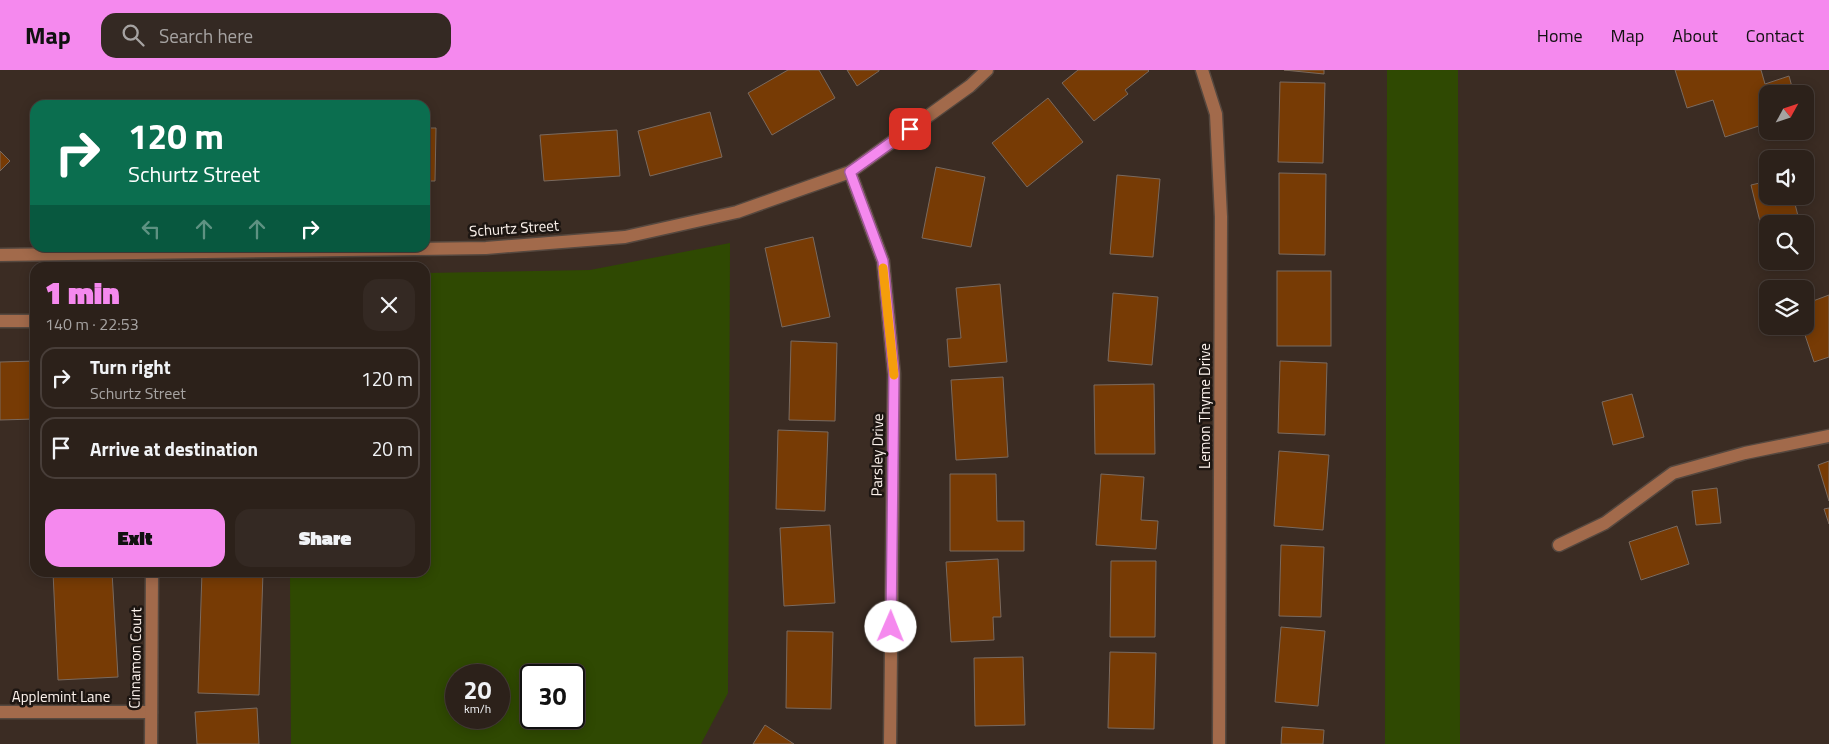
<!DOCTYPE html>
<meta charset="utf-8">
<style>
:root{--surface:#2c211a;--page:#342923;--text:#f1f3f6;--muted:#a6a3a2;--line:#483e39;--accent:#f589ee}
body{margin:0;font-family:"Titillium Web",sans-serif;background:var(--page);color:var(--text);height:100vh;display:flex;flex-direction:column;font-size:19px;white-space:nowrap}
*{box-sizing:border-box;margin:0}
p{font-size:16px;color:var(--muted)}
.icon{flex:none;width:28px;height:28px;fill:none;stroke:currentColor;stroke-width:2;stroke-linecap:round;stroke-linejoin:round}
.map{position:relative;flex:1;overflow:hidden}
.panel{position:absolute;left:30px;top:192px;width:400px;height:315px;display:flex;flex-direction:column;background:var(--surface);border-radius:15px;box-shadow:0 2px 12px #0003,0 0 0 1px var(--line)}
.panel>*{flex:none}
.banner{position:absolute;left:30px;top:30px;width:400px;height:152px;border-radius:15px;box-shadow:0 2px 12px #0003,0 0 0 1px var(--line);background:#0b6e4f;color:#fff;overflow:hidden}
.needle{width:32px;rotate:50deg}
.buttons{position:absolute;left:1759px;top:15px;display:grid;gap:10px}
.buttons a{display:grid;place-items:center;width:55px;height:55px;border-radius:10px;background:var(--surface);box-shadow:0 2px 12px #0003,0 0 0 1px var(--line);font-size:25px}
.speed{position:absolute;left:445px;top:594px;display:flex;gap:10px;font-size:25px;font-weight:700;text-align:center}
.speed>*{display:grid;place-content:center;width:65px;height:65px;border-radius:50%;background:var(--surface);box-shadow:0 2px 12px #0003,0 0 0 1px var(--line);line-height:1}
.speed small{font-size:12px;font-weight:400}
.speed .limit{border:2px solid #111;border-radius:8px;background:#fff;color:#111}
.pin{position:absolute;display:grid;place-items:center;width:42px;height:42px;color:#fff;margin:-21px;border-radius:10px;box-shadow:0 2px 8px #0006}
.me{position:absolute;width:55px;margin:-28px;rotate:1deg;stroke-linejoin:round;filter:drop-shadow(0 0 4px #0008)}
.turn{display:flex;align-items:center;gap:18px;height:105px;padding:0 15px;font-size:22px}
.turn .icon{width:65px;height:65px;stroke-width:2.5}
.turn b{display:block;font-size:35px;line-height:42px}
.lanes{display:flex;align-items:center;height:48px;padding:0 15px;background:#0003;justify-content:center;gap:25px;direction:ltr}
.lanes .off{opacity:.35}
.round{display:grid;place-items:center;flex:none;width:52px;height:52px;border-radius:15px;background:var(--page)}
.summary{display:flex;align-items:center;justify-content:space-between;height:85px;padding:0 15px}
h1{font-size:30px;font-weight:800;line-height:38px;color:var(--accent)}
.action{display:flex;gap:10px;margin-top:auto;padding:10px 15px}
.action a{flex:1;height:58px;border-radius:15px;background:var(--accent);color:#111;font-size:20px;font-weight:800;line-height:58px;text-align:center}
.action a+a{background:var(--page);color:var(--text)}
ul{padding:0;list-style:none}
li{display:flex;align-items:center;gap:15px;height:62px;margin:0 10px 8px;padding:0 5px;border:2px solid var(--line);border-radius:15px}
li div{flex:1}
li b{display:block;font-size:19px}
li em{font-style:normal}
header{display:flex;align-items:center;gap:30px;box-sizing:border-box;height:70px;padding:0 25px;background:var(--accent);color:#111}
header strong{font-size:24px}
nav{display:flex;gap:28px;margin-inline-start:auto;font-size:18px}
.search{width:350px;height:45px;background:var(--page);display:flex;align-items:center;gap:12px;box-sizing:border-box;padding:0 18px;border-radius:15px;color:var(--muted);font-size:19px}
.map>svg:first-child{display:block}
</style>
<header>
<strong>Map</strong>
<div class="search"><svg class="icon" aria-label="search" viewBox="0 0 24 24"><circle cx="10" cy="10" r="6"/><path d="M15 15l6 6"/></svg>Search here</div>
<nav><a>Home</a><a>Map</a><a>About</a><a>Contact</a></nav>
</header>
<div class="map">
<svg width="1829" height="674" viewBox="0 0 1829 674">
<rect width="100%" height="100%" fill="#3b2c23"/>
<g fill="#2f4902" fill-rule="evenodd">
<path d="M1387,0h71l2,674h-75z"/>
<path d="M730,173l-2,450 -27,51h-410l-1,-171 135,-1v-299l165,-3zM456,605h43v43h-43zM531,605h43v43h-43z"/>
</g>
<g fill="#773b05" stroke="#7a6a5f">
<path d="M788,0h31l16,28 -63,37 -24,-42z"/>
<path d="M847,0h32v1l-22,15z"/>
<path d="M1078,0h70l1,1 -24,19 3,4 -34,27 -32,-38z"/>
<path d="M1284,0h40v4z"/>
<path d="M1675,0h86l4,14 24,-8 5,18h-26v29l-43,14 -12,-37 -26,8z"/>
<path d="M1280,12l45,1 -2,80 -45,-1z"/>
<path d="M1048,28l35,44 -56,45 -35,-44z"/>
<path d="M710,42l12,45 -72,19 -12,-45z"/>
<path d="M425,58h11l-1,53h-10z"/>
<path d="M617,60l3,46 -76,5 -4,-46z"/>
<path d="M0,81l10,10 -10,10z"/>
<path d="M936,97l49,10 -14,70 -49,-9z"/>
<path d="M1279,103l47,1 -1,81 -46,-1z"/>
<path d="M1117,105l43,4 -7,78 -43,-3z"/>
<path d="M1768,111v15h25l7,28h-32v30l-17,-69z"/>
<path d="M813,167l17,80 -48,10 -17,-79z"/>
<path d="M1805,174l4,15 -4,1z"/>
<path d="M1769,191h29l-27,7z"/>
<rect x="1277" y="201" width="54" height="75"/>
<path d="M1000,214l7,78 -58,5 -2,-28 14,-1 -5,-50z"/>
<path d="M1113,223l45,4 -6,68 -44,-4z"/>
<path d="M1829,225v62l-15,5 -12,-36h3v-22z"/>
<path d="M791,271l46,2 -2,78 -46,-1z"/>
<path d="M35,291v58l-35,1v-58z"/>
<path d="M1280,291l47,2 -2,72 -47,-2z"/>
<path d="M1003,307l5,80 -52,3 -5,-80z"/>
<path d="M1154,314l1,70h-60l-1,-69z"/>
<path d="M1632,324l12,43 -31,8 -11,-43z"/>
<path d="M778,360l50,2 -3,79 -49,-2z"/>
<path d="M1279,381l50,4 -6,75 -49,-4z"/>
<path d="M1829,391v40l-11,-36z"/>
<path d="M950,404h46l1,47h27v30h-74z"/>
<path d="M1101,404l43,3 -3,43 17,1 -2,28 -60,-4z"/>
<path d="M1717,418l4,35 -25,2 -4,-34z"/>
<path d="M1829,438v16l-5,-15z"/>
<path d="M830,455l5,78 -51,3 -4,-78z"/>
<path d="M1677,456l12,38 -48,16 -12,-38z"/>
<path d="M1281,475l43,2 -3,70 -42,-1z"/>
<path d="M998,489l3,58h-8l1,23 -43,2 -5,-80z"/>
<path d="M1111,491h45l-1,76h-45z"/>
<path d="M53,502h59l6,105 -60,3z"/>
<path d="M202,502h61l-4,123 -61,-2z"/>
<path d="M1281,557l44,4 -7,75 -43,-4z"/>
<path d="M787,561l46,1 -2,77 -45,-1z"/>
<path d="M1110,582l46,1 -2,76 -46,-1z"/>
<path d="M1023,587l2,68 -50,1 -1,-68z"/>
<path d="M257,638l2,36h-62l-2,-32z"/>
<path d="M765,655l29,19h-41z"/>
<path d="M1282,657l42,3 -1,14h-42z"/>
</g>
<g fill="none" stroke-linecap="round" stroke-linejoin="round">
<g stroke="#56483f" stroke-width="15">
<g id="minor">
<path d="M1202,0l14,44 5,103 -2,527"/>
<path d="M850,102l33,89 11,113 -4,370"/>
<path d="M0,185l486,-7 139,-11 112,-25 113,-40 120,-86 17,-16"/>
<path d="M0,251h35"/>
<path d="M1559,475l46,-22 68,-50 72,-20 84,-17"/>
<path d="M0,642h151"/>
<path d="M151,674l1,-172"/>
</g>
</g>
<use href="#minor" stroke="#a26a4b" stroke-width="12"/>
</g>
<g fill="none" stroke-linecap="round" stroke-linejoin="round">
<g stroke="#9f599b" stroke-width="12">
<path id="route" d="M891,557l3,-253 -11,-113 -33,-89 60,-43"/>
</g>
<use href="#route" stroke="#f589ee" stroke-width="9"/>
<path stroke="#f59e0b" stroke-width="9" d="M883,198l11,107"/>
</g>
<g text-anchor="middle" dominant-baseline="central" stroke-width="5" stroke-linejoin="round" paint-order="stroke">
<g font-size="15" fill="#fcf2ec" stroke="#1d1612">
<text transform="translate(514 158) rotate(-4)">Schurtz Street</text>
<text transform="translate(1204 336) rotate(-90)">Lemon Thyme Drive</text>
<text transform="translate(877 385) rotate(-89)">Parsley Drive</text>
<text transform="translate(135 588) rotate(-89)">Cinnamon Court</text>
<text x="61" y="626">Applemint Lane</text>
</g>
</g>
</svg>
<div class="buttons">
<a><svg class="needle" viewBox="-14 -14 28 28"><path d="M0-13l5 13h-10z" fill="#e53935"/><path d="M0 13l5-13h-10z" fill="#a6a3a2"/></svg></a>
<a><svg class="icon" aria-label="sound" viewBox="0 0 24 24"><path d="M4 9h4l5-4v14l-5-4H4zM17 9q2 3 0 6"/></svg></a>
<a><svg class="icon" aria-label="search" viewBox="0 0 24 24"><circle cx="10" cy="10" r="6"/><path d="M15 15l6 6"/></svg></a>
<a><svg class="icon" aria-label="layers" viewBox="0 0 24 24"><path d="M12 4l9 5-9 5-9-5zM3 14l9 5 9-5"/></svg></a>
</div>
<div class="speed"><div>20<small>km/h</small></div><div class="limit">30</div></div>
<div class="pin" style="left:910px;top:59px;background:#d93025"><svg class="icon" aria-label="arrive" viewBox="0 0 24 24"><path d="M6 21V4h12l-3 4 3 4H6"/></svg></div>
<svg class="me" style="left:891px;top:557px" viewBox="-20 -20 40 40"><circle r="19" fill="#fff"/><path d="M0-13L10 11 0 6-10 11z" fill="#f589ee"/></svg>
<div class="banner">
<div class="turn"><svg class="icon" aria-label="right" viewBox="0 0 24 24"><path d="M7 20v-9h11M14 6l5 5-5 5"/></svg><div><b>120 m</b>Schurtz Street</div></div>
<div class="lanes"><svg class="icon off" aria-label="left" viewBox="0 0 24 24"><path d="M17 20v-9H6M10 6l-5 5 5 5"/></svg><svg class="icon off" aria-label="ahead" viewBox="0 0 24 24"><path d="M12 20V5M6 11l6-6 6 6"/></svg><svg class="icon off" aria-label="ahead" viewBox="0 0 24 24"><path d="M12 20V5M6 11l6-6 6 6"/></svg><svg class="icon" aria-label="right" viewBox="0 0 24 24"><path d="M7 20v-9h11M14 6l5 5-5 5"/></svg></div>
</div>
<section class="panel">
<div class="summary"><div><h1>1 min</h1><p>140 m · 22:53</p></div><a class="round"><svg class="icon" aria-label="close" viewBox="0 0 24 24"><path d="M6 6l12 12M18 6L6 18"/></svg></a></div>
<ul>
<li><svg class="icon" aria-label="right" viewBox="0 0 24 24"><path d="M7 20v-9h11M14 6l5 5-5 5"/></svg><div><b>Turn right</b><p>Schurtz Street</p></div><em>120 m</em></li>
<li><svg class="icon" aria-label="arrive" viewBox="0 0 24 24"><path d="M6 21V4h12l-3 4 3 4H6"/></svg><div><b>Arrive at destination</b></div><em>20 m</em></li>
</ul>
<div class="action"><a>Exit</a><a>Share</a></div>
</section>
</div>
